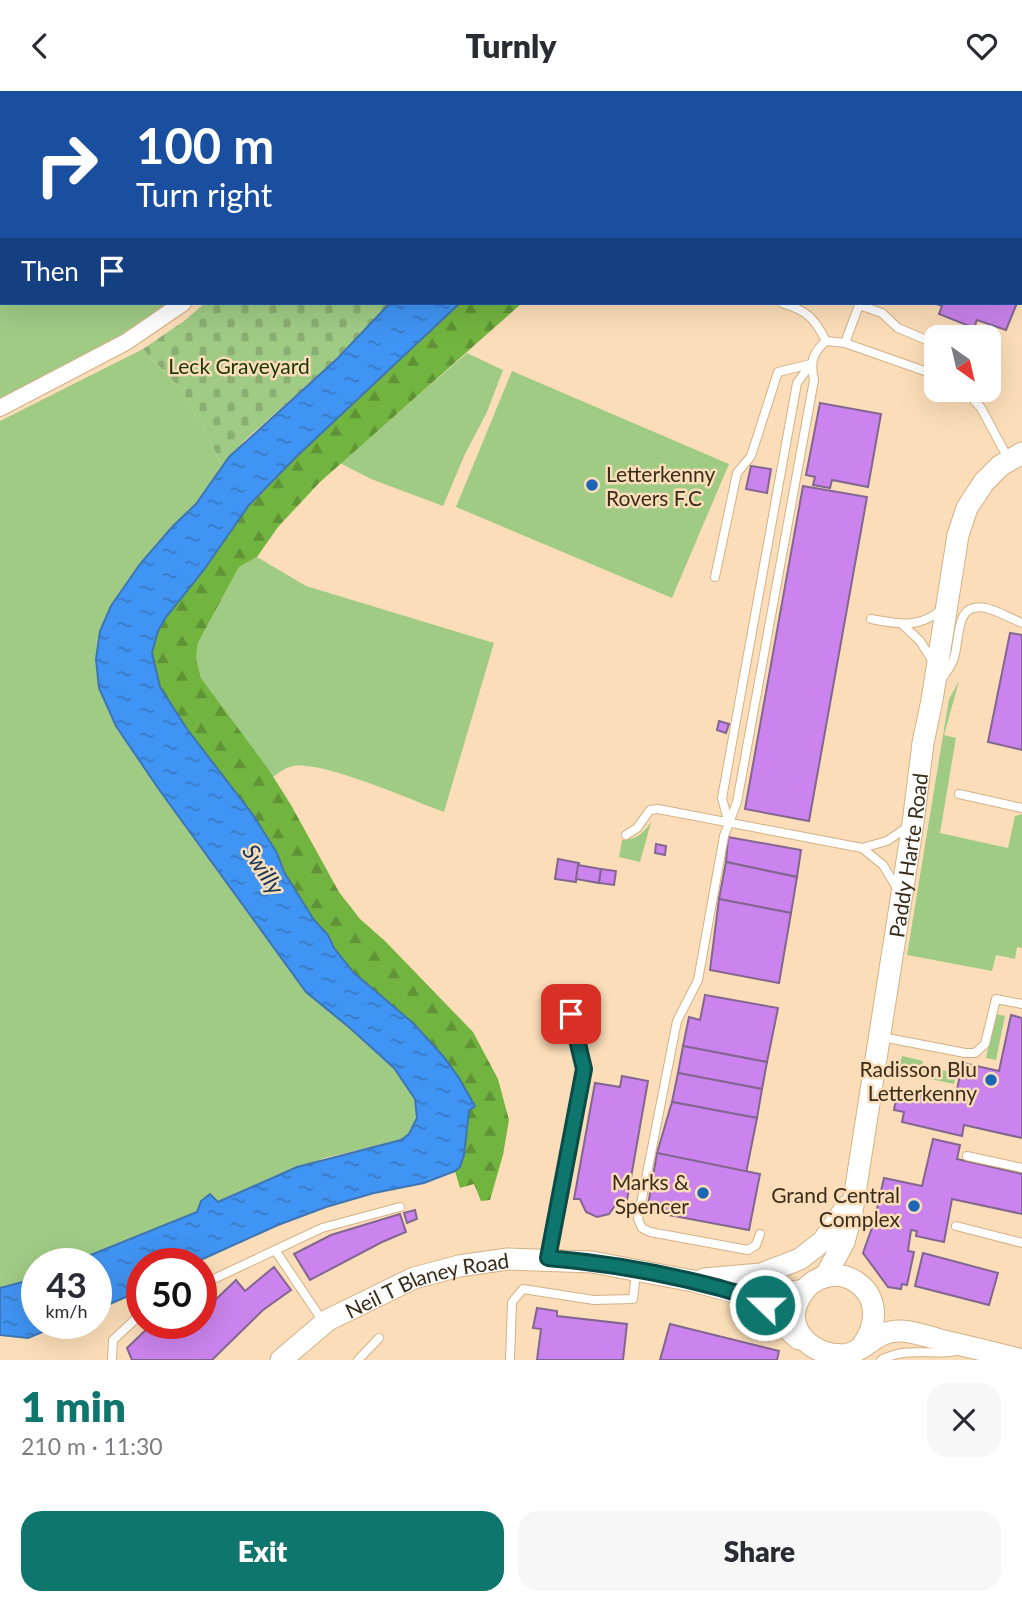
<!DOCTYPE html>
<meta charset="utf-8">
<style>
:root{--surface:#fff;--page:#f7f7f7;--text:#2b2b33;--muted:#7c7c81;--accent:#0f766e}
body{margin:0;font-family:Lato,sans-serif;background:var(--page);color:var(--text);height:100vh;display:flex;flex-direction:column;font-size:26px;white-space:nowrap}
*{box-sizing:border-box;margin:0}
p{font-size:23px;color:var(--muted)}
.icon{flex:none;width:38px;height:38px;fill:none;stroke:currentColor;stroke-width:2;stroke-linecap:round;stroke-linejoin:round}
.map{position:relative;height:1269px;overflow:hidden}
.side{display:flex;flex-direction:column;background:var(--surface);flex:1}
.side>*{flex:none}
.hud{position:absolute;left:0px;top:0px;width:1022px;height:214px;box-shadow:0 7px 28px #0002;background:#1a4fa0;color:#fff;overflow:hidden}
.needle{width:46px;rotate:146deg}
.fabs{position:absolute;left:924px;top:234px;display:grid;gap:14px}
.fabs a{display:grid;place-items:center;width:77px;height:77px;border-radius:14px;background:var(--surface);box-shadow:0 7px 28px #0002;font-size:35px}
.speed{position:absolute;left:21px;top:1157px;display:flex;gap:14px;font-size:35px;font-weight:700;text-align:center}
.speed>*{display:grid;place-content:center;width:91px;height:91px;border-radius:50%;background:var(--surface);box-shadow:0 7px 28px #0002;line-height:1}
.speed small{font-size:18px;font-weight:400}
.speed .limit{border:10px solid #d22;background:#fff;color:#111}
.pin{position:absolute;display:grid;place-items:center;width:60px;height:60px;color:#fff;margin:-30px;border-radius:14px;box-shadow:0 4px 10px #0006}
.me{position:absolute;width:77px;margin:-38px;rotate:292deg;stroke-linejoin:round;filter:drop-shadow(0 0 5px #0008)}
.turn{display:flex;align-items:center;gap:24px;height:147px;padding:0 21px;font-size:32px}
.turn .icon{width:91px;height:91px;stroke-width:2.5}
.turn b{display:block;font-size:49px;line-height:60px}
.then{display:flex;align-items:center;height:66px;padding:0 21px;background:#0003;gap:14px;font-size:26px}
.round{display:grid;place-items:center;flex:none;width:74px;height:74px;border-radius:21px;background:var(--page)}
.head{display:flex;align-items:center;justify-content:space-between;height:119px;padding:0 21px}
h1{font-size:42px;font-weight:800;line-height:52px;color:var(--accent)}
.button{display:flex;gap:14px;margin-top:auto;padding:14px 21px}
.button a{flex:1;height:80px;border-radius:21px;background:var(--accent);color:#fff;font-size:28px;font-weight:800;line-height:80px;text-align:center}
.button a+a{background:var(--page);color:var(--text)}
header{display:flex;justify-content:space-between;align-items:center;height:91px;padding:0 21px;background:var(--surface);font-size:32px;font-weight:800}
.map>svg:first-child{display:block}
</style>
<header><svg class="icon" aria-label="back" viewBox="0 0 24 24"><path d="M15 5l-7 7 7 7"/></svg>Turnly<svg class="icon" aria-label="heart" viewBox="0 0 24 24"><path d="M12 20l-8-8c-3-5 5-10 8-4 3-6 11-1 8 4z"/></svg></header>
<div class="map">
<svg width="1022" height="1269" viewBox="0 0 1022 1269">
<defs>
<pattern id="forest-firs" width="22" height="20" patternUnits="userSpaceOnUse" patternTransform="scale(1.75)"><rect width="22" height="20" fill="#72b440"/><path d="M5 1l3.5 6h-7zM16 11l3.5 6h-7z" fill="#5f9335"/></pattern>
<pattern id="cemetery-stones" width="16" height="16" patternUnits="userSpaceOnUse" patternTransform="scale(1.75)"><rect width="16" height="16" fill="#a0cb85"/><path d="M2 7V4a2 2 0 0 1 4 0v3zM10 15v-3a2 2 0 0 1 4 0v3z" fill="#8bae72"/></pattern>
<pattern id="water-ripples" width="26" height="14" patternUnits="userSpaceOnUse" patternTransform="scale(1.75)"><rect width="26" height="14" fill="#4094f3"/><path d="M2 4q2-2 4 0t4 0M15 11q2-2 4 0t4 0" fill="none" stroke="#3779c4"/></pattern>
</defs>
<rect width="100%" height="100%" fill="#fbdeb9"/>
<g fill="#a0cb85">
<path d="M0,0h237l-235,2v210h167l-66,48 -103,49z"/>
<path d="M843,0h179v47l-2,-45z"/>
<path d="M143,258l34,36 27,43 18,38 -26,38 -23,22 -33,38 -40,67 -4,28 3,29 59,100 148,204 44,36 44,40 21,31 2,19 -8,16 -8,6 -77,18 -106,44 -9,-7 -12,17 -126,51h-34v15l-37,10v-867z"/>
<path d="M467,262l36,17 -16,42 -22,42 -22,52 -72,-27 -31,-16z"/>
<path d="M512,280l217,93 -57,134 -216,-91z"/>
<path d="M257,466l49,29 188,57 -50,169c-33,-12 -120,-51 -151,-46 -8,2 -14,6 -20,11l-72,-99 -5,-20 2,-15 41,-76z"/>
<path d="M959,590l-15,54 12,3 -16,95 68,15 7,-32 7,-2v134l-5,-1 -2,12 -19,-4 -4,16 -85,-16 42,-256z"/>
<path d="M651,731l-11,40 -21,-5 3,-17c13,0 22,-7 29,-18z"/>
<path d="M995,923l10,2 -9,44 -10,-2z"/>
<path d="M902,965l21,5 -1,5 34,7 -2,11 -56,-12z"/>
</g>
<path fill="url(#forest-firs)" d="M460,212h62l-202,179 -42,45 -21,30 -18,10 -41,76 -2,15 5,20 68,92 22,35 48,87 21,27 25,22 88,91 25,47 11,41 -6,35 -13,45 -9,1 -7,-17 -14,4 -5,-17 5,-4 9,-56 6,-5 -16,-28 -16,-22 -30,-33 -59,-50 -20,-25 -6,-13 -14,-15 -30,-48 -7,-19 -90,-124 -27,-42 -8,-34 6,-22 19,-30 26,-30 46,-66 48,-49z"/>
<g fill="url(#cemetery-stones)">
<path d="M393,0h222l2,2h-226z"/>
<path d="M205,212h185l-52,55 -93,82 -23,26 -18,-38 -27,-43 -34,-36 41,-28z"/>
</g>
<g fill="url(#water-ripples)" stroke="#3e75b2" stroke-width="2">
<path d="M390,212h70l-163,153 -48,49 -46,66 -37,46 -8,14 -6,22 8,34 27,42 66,86 24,38 7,19 30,48 14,15 6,13 20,25 59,50 30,33 16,22 16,28 -6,5 -5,44 -4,12 -5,4 -31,12 -50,10 -48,14 -48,18 -84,38h-52v27l-46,20v-47h-25l126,-51 4,-11 9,-7 8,8 79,-35 104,-27 8,-6 8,-16 -2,-19 -21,-31 -44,-40 -44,-36 -148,-204 -42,-62 -17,-38 -3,-29 4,-28 11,-25 29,-42 33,-38 23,-22 33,-47 109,-99z"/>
<path d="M37,1187v45h27l-36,15 -28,-3v-47z"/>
</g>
<g fill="#cb84ed" stroke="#826691" stroke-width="2">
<path d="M297,0h34l-35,2z"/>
<path d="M1020,155l2,1 -2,48z"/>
<path d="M934,212h83l-11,27 -29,-10 -3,8 -35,-14 3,-8z"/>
<path d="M820,312l61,11 -13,73 -36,-7 -2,8 -17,-3 2,-8 -9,-2z"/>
<path d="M751,375l20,3 -4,24 -21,-4z"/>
<path d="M803,395l64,11 -58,324 -64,-12z"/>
<path d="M1010,542l12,2v115l-34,-8z"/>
<path d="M719,630l10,3 -3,9 -9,-3z"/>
<path d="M728,746l73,13 -4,27 -71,-15z"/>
<path d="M656,753l10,2 -1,9 -10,-2z"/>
<path d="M558,768l21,4 -3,19 -21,-3z"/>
<path d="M726,771l71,15 -6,36 -72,-14z"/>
<path d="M578,774l23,4 -2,14 -23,-4z"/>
<path d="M601,778l15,2 -2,14 -15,-2z"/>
<path d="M719,808l72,14 -12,70 -69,-13z"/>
<path d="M705,904l73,13 -11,54 -84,-16 6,-29 11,3z"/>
<path d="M1011,924l11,3v120l-58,-13 -2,11 -60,-14 2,-10 -10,-2 4,-21 56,13 9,-39 36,8z"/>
<path d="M683,955l84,16 -5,27 -84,-16z"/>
<path d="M678,982l84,16 -5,29 -85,-16z"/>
<path d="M622,985l26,5 -22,125 -10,-2 -7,10 -12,3 -11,-5 -6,-13h-6l21,-116 25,4z"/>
<path d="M672,1011l85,16 -11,55 -89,-20z"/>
<path d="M933,1048l27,6 -3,14 65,15v40l-70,-15 -8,43 -28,-6 1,-5 -6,-1 -3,21 6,1 -7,33 -5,-1 -1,5 -13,-2 -25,-34 11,-31 10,-44 38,8z"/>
<path d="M657,1062l103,21 -11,56 -102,-19z"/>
<path d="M415,1119l2,9 -10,4 -3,-10z"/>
<path d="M400,1123l6,18 -24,10 -72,38 -16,-26 37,-19z"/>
<path d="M923,1162l75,20 -9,32 -74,-19z"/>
<path d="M274,1176l17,23 -28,20 -51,50h-80l-5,-12 26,-25h48l1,-29 9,10 25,-24 9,11z"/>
<path d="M537,1217l20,3v5l70,8 -4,36h-86l4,-31 -8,-1z"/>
<path d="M670,1233l109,27 -2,9h-117z"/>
</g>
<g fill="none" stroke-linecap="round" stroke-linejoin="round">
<g stroke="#d4b184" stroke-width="10">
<g id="lane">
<path d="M431,2l1,-2"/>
<path d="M782,212c25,8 32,14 44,38"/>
<path d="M845,252l14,-38 23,8 16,15 38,16"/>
<path d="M965,299l16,18 28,52"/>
<path d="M715,486l22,-104 14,-17 27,-84 33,-8"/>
<path d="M871,528c27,5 47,10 70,-9"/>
<path d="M903,534l17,16 14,22"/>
<path d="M941,589c4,-6 9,-12 12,-19 8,-20 0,-60 33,-53 12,3 24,10 36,15"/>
<path d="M959,703l63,14"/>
<path d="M729,733l-7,-26 75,-415 14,-19"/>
<path d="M626,744l11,-7 13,-18 8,-1 204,39 21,17 14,23"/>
<path d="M862,757l25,-7 22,-15"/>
<path d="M882,946l83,16h10l10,-9 11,-45 26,5"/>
<path d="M967,1065l55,12"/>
<path d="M956,1135l66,17"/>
<path d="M760,1143l-4,11 -8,5 -98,-18 -8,-4 -4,-9 39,-198 21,-41 26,-144 13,-34 77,-422c-4,-17 -2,-27 12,-39l19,2 91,32"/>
<path d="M275,1159l49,73"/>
<path d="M548,1168l36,-190 -13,-54"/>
<path d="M201,1194l121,-57 78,-21"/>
<path d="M112,1269l1,-20 29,-27"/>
<path d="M358,1269l21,-22"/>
<path d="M510,1269l2,-58 11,-13 71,11 39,-1 3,-26"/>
<path d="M881,1269c28,-14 47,-4 75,-9"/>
</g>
</g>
<g stroke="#d4b184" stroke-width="18">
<g id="street">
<path d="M372,2l1,-2"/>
<path d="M0,317l126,-66 57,-39"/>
</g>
</g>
<g stroke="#d4b184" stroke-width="23">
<g id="secondary">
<path id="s1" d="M825,1186l19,-35 8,-30 61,-389 10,-80 9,-43 26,-165 9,-27 17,-26 16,-16 22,-13"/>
<path d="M704,1188l57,-5 39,-15 23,-18 24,-35"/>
<path d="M756,1207c17,12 27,29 43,41"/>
<path d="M862,1255c40,-56 -34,-98 -62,-49 -19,32 15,63 49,57 21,-7 27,-24 53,-23 14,1 28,6 42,10 26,6 52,12 78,19"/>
<path id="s2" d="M281,1269l47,-40 86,-42 45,-12 49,-7 84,3 101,19 63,17 48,-8"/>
</g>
</g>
<use href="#lane" stroke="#fff" stroke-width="8"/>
<use href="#street" stroke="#fff" stroke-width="16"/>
<use href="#secondary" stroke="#fff" stroke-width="21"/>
</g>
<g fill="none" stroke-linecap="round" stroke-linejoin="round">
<g stroke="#0a4d48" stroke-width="18">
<path id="route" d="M571,923l13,55 -36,189c58,5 116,15 172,30 15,5 32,7 45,17"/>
</g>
<use href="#route" stroke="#0f766e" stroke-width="12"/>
</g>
<g fill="#1b66b5" stroke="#fbdeb9" stroke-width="2.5">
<circle cx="592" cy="394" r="7"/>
<circle cx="991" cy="989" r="7"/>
<circle cx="703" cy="1102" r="7"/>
<circle cx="914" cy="1115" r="7"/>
</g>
<g text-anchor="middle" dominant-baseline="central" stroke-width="5" stroke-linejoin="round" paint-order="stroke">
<g font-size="21" fill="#1b3506" stroke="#fbdeb9">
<text x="239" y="274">Leck Graveyard</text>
</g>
<g font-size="21" fill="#3a2c1a" stroke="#fbdeb9" text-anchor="end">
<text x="606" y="382" text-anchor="start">Letterkenny<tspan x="606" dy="24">Rovers F.C</tspan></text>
<text x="977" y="977">Radisson Blu<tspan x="977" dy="24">Letterkenny</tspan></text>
<text x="689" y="1090">Marks &amp;<tspan x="689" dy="24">Spencer</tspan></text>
<text x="900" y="1103">Grand Central<tspan x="900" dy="24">Complex</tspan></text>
</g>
<g font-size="21" fill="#3a2c1a" stroke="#fbdeb9">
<text stroke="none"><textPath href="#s1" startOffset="432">Paddy Harte Road</textPath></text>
<text stroke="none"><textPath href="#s2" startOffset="168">Neil T Blaney Road</textPath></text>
</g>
<g font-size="23" font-style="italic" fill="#16375c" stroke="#fbdeb9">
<text transform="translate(264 778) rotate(57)">Swilly</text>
</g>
</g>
</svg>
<div class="fabs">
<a><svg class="needle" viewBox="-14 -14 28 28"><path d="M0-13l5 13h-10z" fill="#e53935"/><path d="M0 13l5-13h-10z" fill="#7c7c81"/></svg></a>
</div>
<div class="speed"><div>43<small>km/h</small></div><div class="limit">50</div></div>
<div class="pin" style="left:571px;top:923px;background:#d93025"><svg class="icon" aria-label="arrive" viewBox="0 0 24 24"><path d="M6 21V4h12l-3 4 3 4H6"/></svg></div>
<svg class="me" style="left:765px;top:1214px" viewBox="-20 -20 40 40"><circle r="17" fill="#0f766e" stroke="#fff" stroke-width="3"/><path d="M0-11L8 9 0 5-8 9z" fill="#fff"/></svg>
<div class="hud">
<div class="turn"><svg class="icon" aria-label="right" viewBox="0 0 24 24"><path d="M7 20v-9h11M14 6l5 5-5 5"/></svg><div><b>100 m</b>Turn right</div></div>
<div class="then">Then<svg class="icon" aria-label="arrive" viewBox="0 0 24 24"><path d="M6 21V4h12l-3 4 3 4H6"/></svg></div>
</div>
</div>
<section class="side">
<div class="head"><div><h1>1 min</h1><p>210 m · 11:30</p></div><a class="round"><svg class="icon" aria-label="close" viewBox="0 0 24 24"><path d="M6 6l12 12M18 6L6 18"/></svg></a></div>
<div class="button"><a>Exit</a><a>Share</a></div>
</section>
